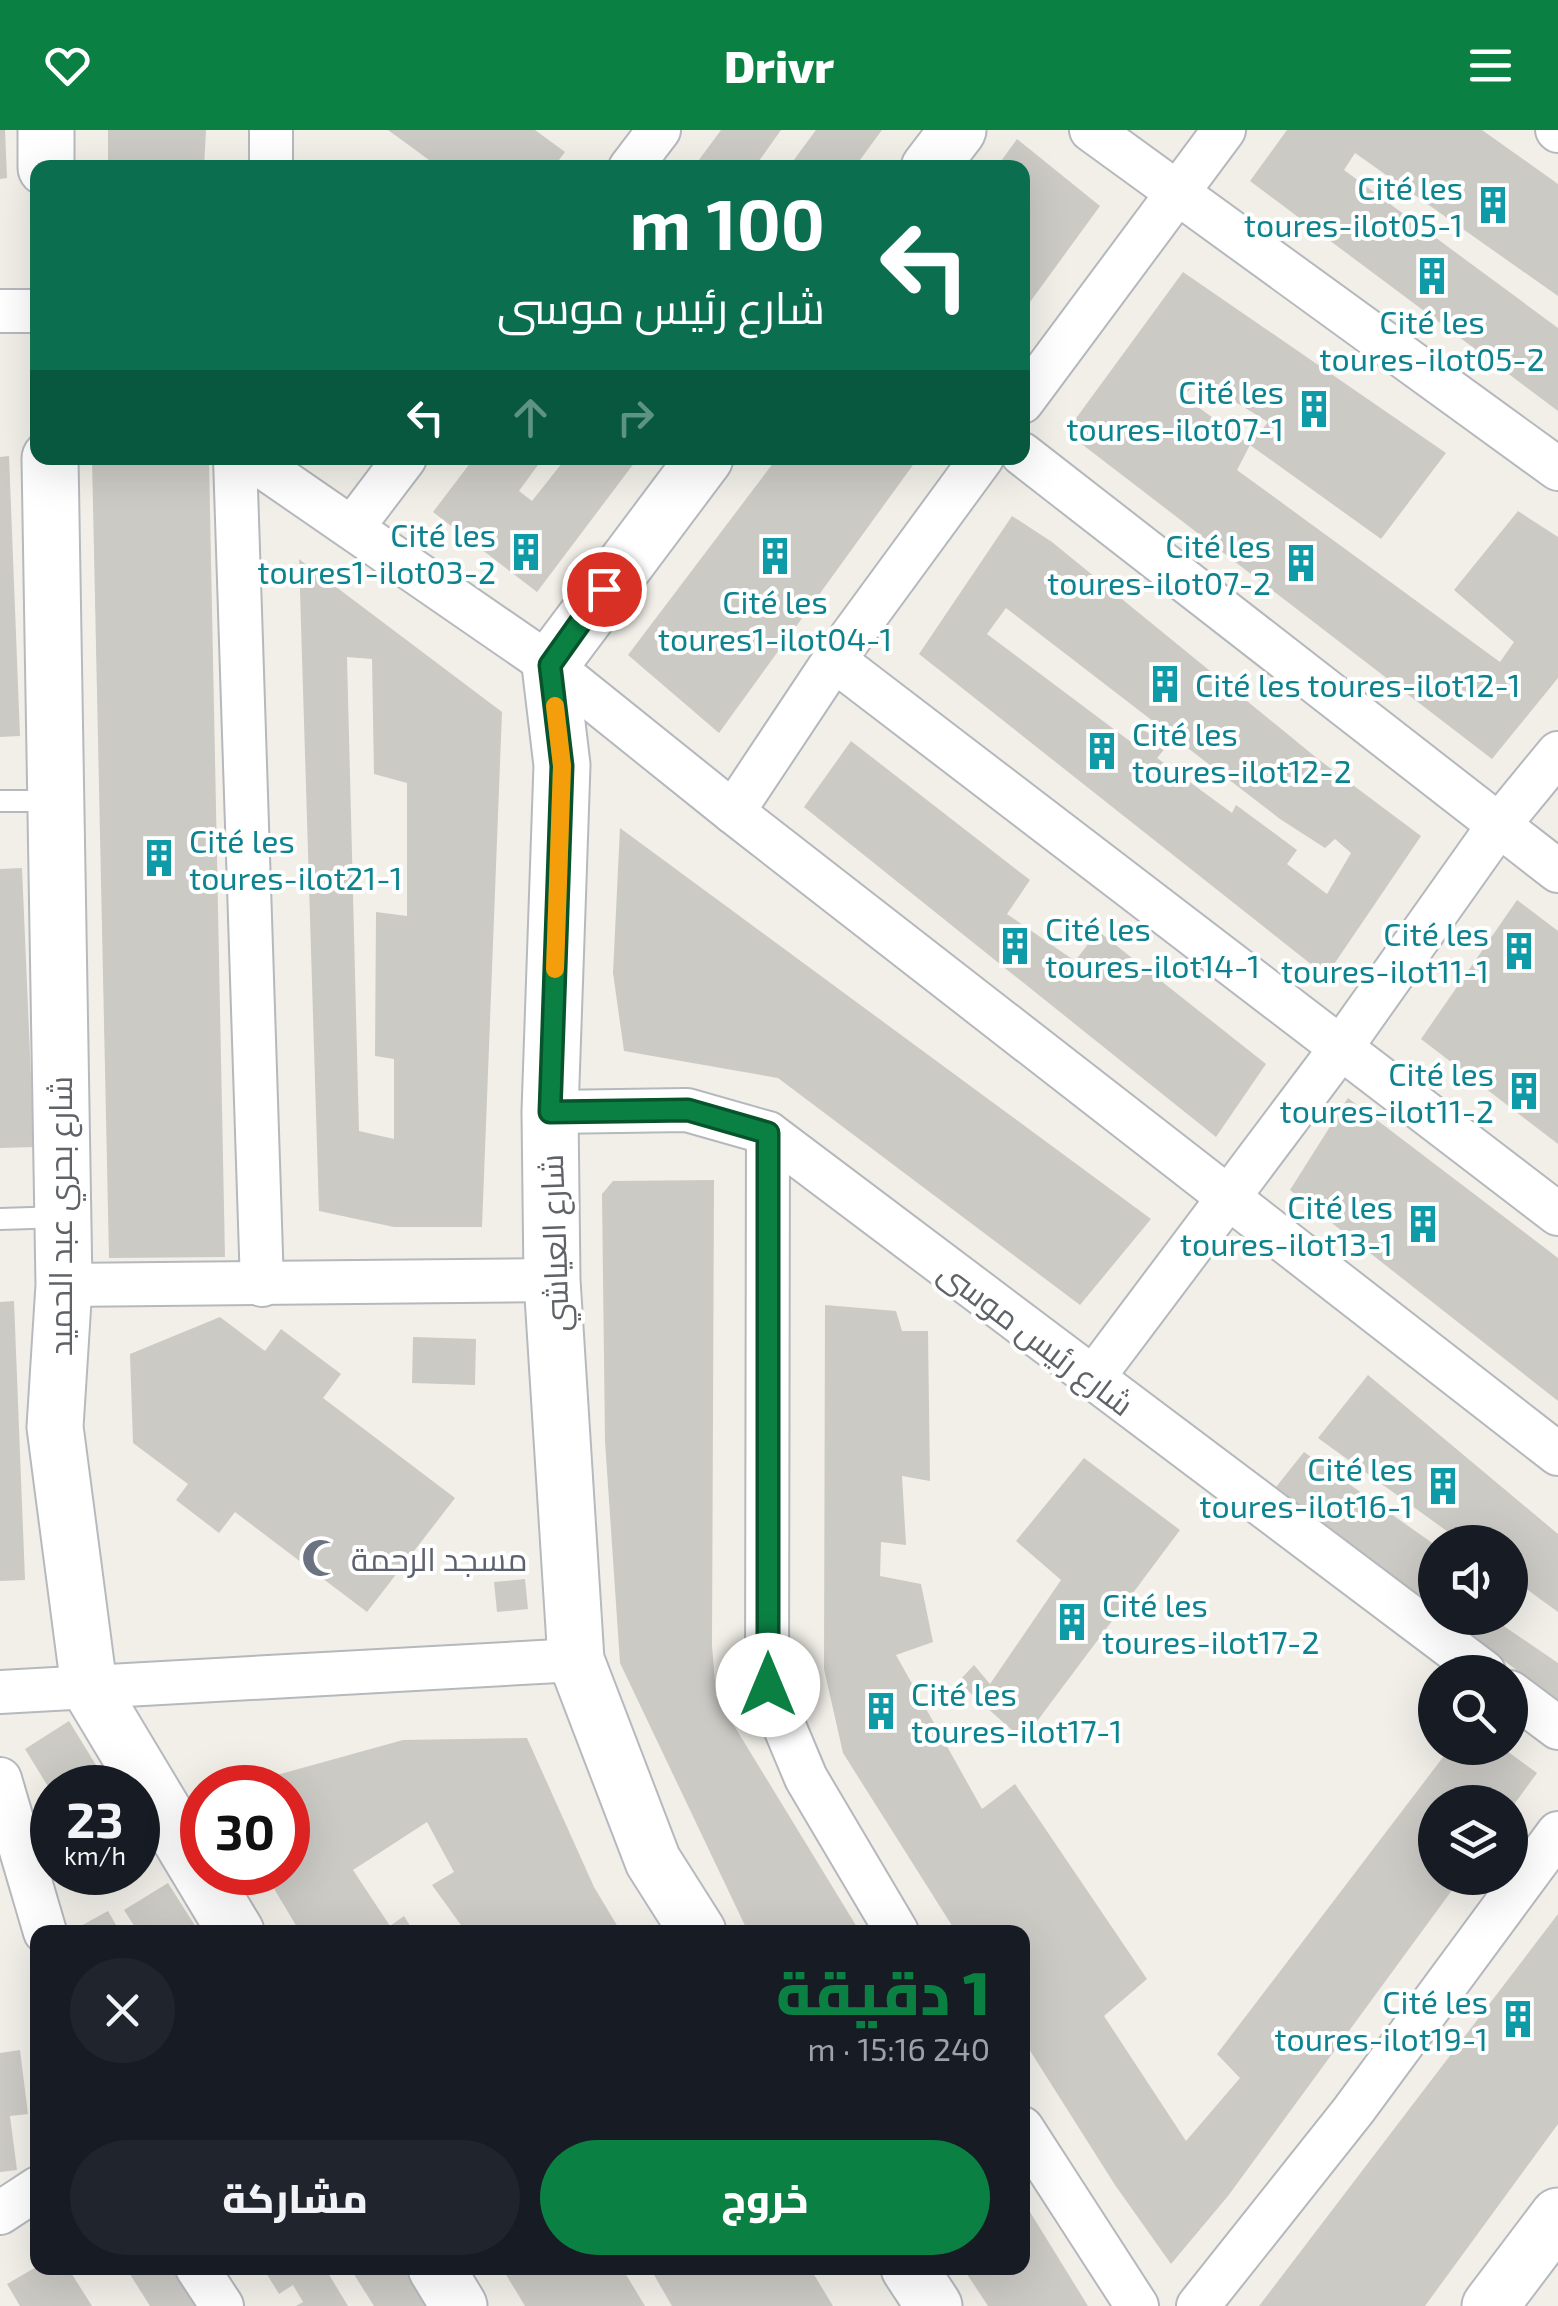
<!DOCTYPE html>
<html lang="ar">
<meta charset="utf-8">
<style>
:root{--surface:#171b24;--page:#20242c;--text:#f1f3f6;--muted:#9ea1a6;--accent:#0b8043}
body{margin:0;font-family:"Exo 2",Cairo,sans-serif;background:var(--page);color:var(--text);direction:rtl;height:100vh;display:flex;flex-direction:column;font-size:38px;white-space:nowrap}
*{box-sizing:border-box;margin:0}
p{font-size:32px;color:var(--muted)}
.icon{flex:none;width:55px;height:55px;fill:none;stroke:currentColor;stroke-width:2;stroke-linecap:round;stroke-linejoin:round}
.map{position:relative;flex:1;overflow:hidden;direction:ltr}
.side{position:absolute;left:30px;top:1795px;width:1000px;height:350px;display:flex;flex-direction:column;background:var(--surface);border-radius:20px;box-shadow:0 10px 40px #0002;direction:rtl}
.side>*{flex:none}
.hud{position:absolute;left:30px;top:30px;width:1000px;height:305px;border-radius:20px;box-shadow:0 10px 40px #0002;direction:rtl;background:#0b6e4f;color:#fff;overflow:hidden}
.controls{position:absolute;left:1418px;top:1395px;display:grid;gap:20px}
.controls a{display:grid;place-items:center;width:110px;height:110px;border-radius:50%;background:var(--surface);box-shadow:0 10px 40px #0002;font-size:50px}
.speed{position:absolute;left:30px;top:1635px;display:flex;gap:20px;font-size:50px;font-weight:700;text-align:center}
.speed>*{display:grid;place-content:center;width:130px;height:130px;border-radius:50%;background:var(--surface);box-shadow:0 10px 40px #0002;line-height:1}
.speed small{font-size:25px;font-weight:400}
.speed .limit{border:15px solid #d22;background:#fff;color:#111}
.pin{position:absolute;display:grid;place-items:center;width:85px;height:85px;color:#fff;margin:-42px;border:5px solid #fff;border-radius:50%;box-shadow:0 2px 10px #0007}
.me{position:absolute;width:110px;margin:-55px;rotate:0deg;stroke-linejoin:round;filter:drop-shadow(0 0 8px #0008)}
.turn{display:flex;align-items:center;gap:35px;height:210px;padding:0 40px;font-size:45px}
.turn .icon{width:130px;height:130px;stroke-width:2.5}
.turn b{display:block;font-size:70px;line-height:85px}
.lanes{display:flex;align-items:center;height:95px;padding:0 40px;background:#0003;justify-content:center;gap:50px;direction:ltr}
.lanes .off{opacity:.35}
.round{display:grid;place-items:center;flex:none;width:105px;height:105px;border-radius:52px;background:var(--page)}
.headline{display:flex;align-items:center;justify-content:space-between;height:170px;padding:0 40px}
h1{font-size:60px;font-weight:800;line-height:75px;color:var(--accent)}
.cta{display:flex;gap:20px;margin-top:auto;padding:20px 40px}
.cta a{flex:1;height:115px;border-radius:60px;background:var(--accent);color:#fff;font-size:40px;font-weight:800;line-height:115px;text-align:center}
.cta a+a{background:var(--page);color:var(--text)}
header{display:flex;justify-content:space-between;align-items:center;height:130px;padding:0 40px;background:var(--accent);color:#fff;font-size:45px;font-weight:800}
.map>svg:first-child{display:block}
</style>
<header><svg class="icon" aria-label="menu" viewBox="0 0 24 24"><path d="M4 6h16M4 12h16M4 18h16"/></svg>Drivr<svg class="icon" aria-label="heart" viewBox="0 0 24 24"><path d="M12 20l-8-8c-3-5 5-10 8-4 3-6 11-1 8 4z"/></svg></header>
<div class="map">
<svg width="1558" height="2176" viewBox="0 0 1558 2176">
<rect width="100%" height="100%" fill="#f1efe8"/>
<g fill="#cccac5" fill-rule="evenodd">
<path d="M0,0h5l2,48 -7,1z"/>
<path d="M108,0h98l-2,38h-96z"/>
<path d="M388,0h147l30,22 -12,16h-113z"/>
<path d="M721,0h60l-27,38h-61z"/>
<path d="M816,0h66l-28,38h-66z"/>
<path d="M1287,0h195l76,54v112l-203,-143 -11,17 214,158v83l-308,-230z"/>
<path d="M1017,9l83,67 -78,107v-145h-26z"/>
<path d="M1183,142l263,181 -65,86 -131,-94 -13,25 263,192 14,-20 -60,-52 64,-79 40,26v141l-66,81 -426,-327zM1200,250l68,42 -18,23 -67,-49z"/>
<path d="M9,326l11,280 -20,1v-280z"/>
<path d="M92,328h113l4,2 16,797 -116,1z"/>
<path d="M474,328h69l-24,33 13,10 34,-43h72l-101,134 -104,-80z"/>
<path d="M777,328h141l-199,275 -91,-78z"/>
<path d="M1012,386l40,26 266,217 103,77 -95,140 -407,-322zM1006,478l274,211 45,29 10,-9 16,14 -24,41 -40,-30 10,-14 -61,-45 -4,8 -75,-55 12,-14 -28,-15 -10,13 -144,-108z"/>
<path d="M299,429l203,153 -20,515h-88l-75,-16zM347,527l25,2 2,115 33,9v133l-31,-4 -1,144 19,3v80l-35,-8z"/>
<path d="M851,611l179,139 -23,34 68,47 23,-30 168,133 -50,73 -412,-330z"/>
<path d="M620,698l531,391 -71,86 -302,-227 -154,-27 -11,-78z"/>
<path d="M22,738l12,279 -34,1v-279z"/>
<path d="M1517,770l41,31v213l-137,-105z"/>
<path d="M1348,968l210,160v143l-268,-211z"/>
<path d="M714,1050l-2,465 4,51 144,236h-112l-128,-269 -15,-222 -3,-247 11,-13z"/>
<path d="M14,1171l11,279 -25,1v-279z"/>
<path d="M825,1175l71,6 6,20h26l2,150 -28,-5 4,69 -25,-3 -1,34 41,8 12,58 -37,13 86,154 33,-25 132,195 -43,37 82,125 54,-63 -23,-24 233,-306h53l34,25 -27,37v-8h-75v76h26l-233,318 -57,68 -56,-79 -93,-147v-106h-66l-113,-179 -19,-84z"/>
<path d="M220,1187l45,34 16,-22 60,45 -18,24 132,100 -88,114 -132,-100 -16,21 -43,-33 12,-16 -55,-41 -3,-89z"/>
<path d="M413,1207l63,2 -1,46 -63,-2z"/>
<path d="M1368,1245l190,159v78l-48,-35v-35h-48l-144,-104z"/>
<path d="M1304,1322l131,93v65l-163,-118z"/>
<path d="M1084,1328l96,72 -157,210 -65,-58 16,-17 16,19 71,-104 -45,-39z"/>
<path d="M525,1449l3,30 -31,3 -3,-30z"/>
<path d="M1445,1488h54l-1,4 60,41v37z"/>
<path d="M69,1591l41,67h-58v5l-27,-44z"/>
<path d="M527,1608l67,149 27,45h-155l-34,-47 22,-13 -27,-50 -74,48 37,56 14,-10 10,16h-114l-36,-60h24v-84h-58l173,-48z"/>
<path d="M168,1753l31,49h-61l-14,-22z"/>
<path d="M108,1781l12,21h-50z"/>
<path d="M1558,1784v210l-133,182h-166z"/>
<path d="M20,1920l8,64 -18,2 7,54 -17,2v-119z"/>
<path d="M1022,2069l66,107h-100l-25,-38h59z"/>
<path d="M38,2136l30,2 24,38h-72l-13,-22z"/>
<path d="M126,2138h55l24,38h-55z"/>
<path d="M263,2138h62l23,38h-52l7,-4 -10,-17 -14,9z"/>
<path d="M350,2138h61l24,38h-61z"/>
<path d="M502,2138h120l23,38h-120z"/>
<path d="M650,2138h160l23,38h-161z"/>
</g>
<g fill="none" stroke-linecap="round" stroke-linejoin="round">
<g stroke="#b5b8bc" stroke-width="24">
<g id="lane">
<path d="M0,671h53"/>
<path d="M0,1089l62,-2"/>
</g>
</g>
<g stroke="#b5b8bc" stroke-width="46">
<g id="street">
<path d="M271,0v38"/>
<path d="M1091,0l467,339"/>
<path d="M1557,0l1,1"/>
<path d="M630,38l29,-38"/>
<path d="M0,181h38"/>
<path d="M1022,272l202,-272"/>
<path d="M1022,324l536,417"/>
<path d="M235,328l27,827"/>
<path d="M250,328l300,207 183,147 825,642"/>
<path d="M352,398l53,-70"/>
<path d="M834,530l724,554"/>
<path d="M733,682l101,-152 148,-202"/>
<path d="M550,982l137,-2 81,23 716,539"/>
<path d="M768,1003l-1,552 39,93 91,154"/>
<path d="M64,1155l488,-5"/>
<path d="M1092,1249l248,-330 158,-223 60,-73"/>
<path d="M0,1562l576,-32"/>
<path d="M1510,1562l48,36"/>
<path d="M0,1649l45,153"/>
<path d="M1022,1998l115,178"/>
<path d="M0,2083l38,-25"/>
<path d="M197,2138l25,38"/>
<path d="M1198,2176l155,-195 205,-278"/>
</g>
</g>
<g stroke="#b6babf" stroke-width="59">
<g id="secondary">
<path d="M46,0v38"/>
<path d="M929,38l29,-38"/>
<path d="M50,328l14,827 -9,142 34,260 147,245"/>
<path d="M698,1802l-45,-71 -77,-201 -24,-380 -2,-168 12,-347 -12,-100 155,-207"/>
<path d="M436,2138l23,38"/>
<path d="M909,2138l25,38"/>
<path d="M1490,2176l68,-90"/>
</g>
</g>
<use href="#lane" stroke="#fff" stroke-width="20"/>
<use href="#street" stroke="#fff" stroke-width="42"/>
<use href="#secondary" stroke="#fff" stroke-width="55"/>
</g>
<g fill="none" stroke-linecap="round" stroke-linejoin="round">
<g stroke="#07532c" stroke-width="25">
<path id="route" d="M604,459l-54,76 12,101 -12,346 138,-2 80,23v552"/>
</g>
<use href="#route" stroke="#0b8043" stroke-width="18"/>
<path stroke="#f59e0b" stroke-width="18" d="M555,839l7,-203 -7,-60"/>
</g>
<defs>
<g id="building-bare" transform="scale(3)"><path d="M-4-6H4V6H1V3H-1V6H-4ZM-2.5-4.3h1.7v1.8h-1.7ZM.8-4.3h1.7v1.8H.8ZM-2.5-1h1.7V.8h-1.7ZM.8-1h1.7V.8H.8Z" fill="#0f9aa8" stroke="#fff" stroke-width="2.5" paint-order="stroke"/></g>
<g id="mosque-bare" transform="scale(3)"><path d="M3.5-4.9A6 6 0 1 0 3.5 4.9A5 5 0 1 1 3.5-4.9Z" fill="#6b7280" stroke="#fff" stroke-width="2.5" paint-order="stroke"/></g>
</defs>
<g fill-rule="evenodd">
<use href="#building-bare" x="1493" y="75"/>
<use href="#building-bare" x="1432" y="146"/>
<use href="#building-bare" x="1314" y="279"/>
<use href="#building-bare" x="526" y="422"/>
<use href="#building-bare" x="775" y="426"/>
<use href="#building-bare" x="1301" y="433"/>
<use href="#building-bare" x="1165" y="554"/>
<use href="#building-bare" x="1102" y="621"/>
<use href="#building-bare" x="159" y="728"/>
<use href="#building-bare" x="1015" y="816"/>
<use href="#building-bare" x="1519" y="821"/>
<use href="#building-bare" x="1524" y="961"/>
<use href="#building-bare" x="1423" y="1094"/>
<use href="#building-bare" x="1443" y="1356"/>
<use href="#mosque-bare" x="321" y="1428"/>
<use href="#building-bare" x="1072" y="1492"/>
<use href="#building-bare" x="881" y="1581"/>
<use href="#building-bare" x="1518" y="1889"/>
</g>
<g text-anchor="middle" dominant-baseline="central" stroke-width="8" stroke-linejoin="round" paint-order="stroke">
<g font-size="32" fill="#0d838f" stroke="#fff" text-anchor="end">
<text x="1463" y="57">Cité les<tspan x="1463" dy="37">toures-ilot05-1</tspan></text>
<text x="1432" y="191" text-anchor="middle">Cité les<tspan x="1432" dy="37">toures-ilot05-2</tspan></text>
<text x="1284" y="261">Cité les<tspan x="1284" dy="37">toures-ilot07-1</tspan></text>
<text x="496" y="404">Cité les<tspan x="496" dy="37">toures1-ilot03-2</tspan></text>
<text x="1271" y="415">Cité les<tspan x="1271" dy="37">toures-ilot07-2</tspan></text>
<text x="775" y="471" text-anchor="middle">Cité les<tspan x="775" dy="37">toures1-ilot04-1</tspan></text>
<text x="1195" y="554" text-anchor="start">Cité les toures-ilot12-1</text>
<text x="1132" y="603" text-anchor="start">Cité les<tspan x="1132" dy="37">toures-ilot12-2</tspan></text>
<text x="189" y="710" text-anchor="start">Cité les<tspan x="189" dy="37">toures-ilot21-1</tspan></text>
<text x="1045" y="798" text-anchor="start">Cité les<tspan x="1045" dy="37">toures-ilot14-1</tspan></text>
<text x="1489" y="803">Cité les<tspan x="1489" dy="37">toures-ilot11-1</tspan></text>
<text x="1494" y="943">Cité les<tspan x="1494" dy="37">toures-ilot11-2</tspan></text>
<text x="1393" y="1076">Cité les<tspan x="1393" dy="37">toures-ilot13-1</tspan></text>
<text x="1413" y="1338">Cité les<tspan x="1413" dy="37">toures-ilot16-1</tspan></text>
<text x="1102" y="1474" text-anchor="start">Cité les<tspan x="1102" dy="37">toures-ilot17-2</tspan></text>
<text x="911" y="1563" text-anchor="start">Cité les<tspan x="911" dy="37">toures-ilot17-1</tspan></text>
<text x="1488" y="1871">Cité les<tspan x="1488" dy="37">toures-ilot19-1</tspan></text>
</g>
<g font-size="32" fill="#5f6368" stroke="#fff">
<text transform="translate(59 1086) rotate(-90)">شارع بحري عبد الحميد</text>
<text transform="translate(553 1113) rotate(-92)">شارع العياشي</text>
<text transform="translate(1037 1207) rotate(37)">شارع رئيس موسى</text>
</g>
<g font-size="32" fill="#5b616d" stroke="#fff" text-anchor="start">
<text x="351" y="1428">مسجد الرحمة</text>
</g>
</g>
</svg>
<div class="controls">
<a><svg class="icon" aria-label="sound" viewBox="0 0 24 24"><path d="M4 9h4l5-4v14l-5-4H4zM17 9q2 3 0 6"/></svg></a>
<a><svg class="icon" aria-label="search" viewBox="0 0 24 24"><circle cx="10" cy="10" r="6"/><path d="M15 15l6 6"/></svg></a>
<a><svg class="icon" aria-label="layers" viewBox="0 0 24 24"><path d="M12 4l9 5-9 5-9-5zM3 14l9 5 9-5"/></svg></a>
</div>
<div class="speed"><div>23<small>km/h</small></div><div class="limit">30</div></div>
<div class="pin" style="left:604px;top:459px;background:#d93025"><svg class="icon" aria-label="arrive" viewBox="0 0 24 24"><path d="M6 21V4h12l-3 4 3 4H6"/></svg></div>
<svg class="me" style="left:768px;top:1555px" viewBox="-20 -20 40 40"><circle r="19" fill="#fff"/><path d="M0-13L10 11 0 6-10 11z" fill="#0b8043"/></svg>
<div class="hud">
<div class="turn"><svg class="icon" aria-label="left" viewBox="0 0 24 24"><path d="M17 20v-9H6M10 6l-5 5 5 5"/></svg><div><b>100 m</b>شارع رئيس موسى</div></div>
<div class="lanes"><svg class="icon" aria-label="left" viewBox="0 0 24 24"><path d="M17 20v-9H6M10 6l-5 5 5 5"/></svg><svg class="icon off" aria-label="ahead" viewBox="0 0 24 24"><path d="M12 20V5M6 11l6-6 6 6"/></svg><svg class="icon off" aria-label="right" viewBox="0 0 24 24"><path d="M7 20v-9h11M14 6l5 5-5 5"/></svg></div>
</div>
<section class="side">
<div class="headline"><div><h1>1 دقيقة</h1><p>240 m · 15:16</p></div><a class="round"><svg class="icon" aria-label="close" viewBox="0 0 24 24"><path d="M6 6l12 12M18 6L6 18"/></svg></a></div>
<div class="cta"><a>خروج</a><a>مشاركة</a></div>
</section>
</div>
